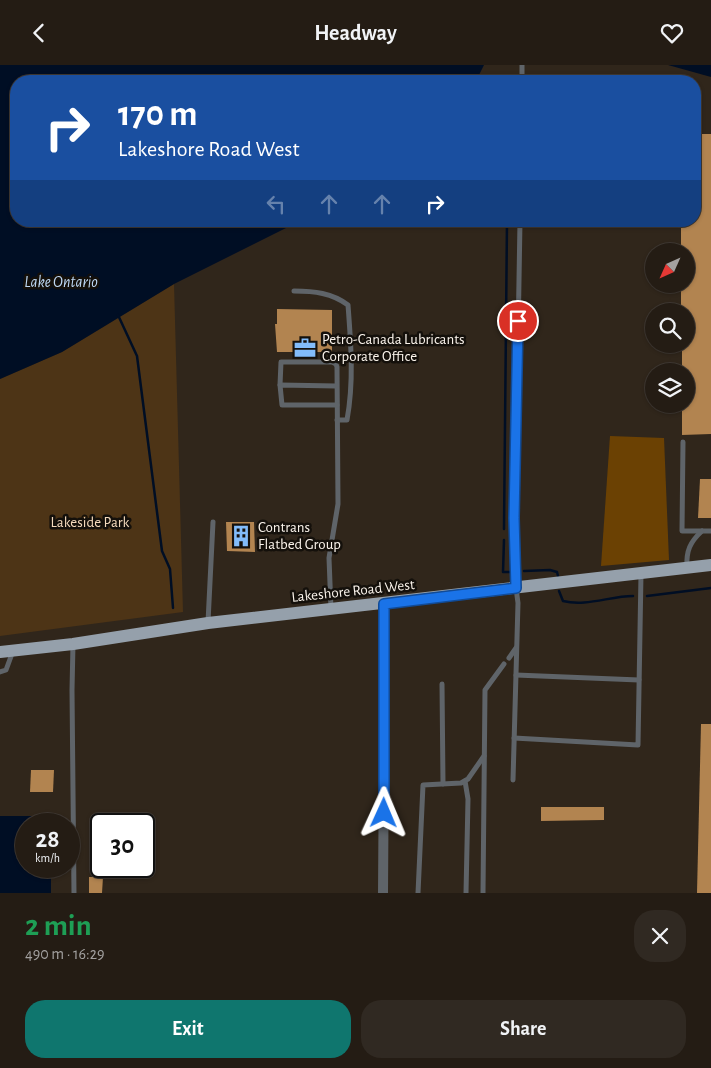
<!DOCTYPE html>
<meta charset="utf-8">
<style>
:root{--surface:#241c14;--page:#302922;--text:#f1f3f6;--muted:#a3a1a0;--line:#413a34;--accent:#0f766e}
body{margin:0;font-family:"Alegreya Sans",sans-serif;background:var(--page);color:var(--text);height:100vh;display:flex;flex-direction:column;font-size:19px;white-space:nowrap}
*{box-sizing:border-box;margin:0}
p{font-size:16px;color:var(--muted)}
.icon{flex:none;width:28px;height:28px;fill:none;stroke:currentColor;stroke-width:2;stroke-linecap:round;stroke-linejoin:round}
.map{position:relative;height:828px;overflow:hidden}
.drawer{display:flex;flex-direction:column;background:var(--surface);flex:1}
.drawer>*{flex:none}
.banner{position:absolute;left:10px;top:10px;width:691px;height:152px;border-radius:20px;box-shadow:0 1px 4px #0004,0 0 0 1px var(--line);background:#1a4fa0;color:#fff;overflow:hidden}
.needle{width:32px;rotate:225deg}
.controls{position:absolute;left:645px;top:178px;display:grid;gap:10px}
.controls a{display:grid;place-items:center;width:50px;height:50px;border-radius:50%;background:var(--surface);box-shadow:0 1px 4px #0004,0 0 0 1px var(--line);font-size:25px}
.speed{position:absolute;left:15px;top:748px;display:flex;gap:10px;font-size:25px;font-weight:700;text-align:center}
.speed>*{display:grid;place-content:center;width:65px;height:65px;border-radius:50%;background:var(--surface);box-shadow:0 1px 4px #0004,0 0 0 1px var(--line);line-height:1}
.speed small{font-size:12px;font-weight:400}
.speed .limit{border:2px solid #111;border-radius:8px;background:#fff;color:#111}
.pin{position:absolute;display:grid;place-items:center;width:42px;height:42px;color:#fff;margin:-21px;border:2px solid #fff;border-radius:50%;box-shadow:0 1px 5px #0007}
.me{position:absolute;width:55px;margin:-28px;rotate:1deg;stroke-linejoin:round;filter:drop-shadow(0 0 4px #0008)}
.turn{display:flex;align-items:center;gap:18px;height:105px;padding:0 25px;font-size:22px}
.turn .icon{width:65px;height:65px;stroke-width:2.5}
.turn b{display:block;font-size:35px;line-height:42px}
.lanes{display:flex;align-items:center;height:48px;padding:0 25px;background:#0003;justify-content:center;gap:25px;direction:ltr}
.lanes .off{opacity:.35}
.round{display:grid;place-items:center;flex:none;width:52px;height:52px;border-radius:20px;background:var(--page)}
.summary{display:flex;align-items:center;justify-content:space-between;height:85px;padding:0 25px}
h1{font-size:30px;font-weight:600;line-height:38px;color:#1e9e55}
.button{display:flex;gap:10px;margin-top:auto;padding:10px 25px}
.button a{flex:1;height:58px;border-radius:20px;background:var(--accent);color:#fff;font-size:20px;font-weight:600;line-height:58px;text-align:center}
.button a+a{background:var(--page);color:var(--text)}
header{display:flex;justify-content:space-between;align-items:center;height:65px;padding:0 25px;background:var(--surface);font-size:22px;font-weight:600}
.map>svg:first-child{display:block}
</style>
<header><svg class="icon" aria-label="back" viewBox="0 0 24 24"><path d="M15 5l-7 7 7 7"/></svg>Headway<svg class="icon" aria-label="heart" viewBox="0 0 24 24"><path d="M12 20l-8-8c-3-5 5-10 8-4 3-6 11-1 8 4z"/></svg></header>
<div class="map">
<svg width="711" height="828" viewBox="0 0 711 828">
<rect width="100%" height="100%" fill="#30261b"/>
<path fill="#4d3416" d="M174,219l9,328 -183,24v-257l62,-27z"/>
<path fill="#6b4103" d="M610,371l54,2 5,122 -68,6z"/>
<g fill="#000e24">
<path d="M0,0h484l-8,16h-460v140h284l-126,63 -112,68 -62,27z"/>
<path d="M668,0h43v12z"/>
<path d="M0,751h51v8h-25v42h25v27h-51z"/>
</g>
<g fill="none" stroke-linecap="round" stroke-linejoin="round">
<g stroke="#000e24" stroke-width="2.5">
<path d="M118,250l19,41 25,195 8,18 3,39"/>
<path d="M504,464l3,-308"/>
<path d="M504,475l-1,32h8"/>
<path d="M524,506l26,-1 7,2 1,4"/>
<path d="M559,526l4,10c23,6 47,-5 70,-5"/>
<path d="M647,531l64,-8"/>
</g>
</g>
<g fill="#b28450">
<path d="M695,69h16v300l-29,1v-31h4v-33h-4v-27h4v-33h-5v-27h5v-33h-5v-30h14z"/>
<path d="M277,244l55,1v42h-55l-2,-28h2z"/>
<path d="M700,414h11v39h-13z"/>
<path d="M226,457h28l1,30 -28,-1z"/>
<path d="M701,659h10v169h-14z"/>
<path d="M31,705h23l-1,22h-23z"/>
<path d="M541,742h63v13l-63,1z"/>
<path d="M92,758l9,1v23h-9z"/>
<path d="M89,812h14l-1,16h-13z"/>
</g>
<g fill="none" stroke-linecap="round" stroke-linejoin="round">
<g stroke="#5f6469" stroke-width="5">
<path d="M522,16v-16"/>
<path d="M294,226c20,0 38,2 54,14 3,39 6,77 -1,115h-10"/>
<path d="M280,320l1,-23h51l4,2 1,3 1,137 -9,54 2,51"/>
<path d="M336,321l-56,-1 2,20h55"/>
<path d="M683,377l-1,89h29"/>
<path d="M687,502c-1,-16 3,-25 15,-36"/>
<path d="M208,557l5,-100"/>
<path d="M73,579l-1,46 2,203"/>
<path d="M509,593l7,-10"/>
<path d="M0,607l6,-2 7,-19"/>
<path d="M516,610l123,5"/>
<path d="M442,619l1,100"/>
<path d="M514,673l124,7 3,-171"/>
<path d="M513,715l5,-177 -2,-15 -1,-70 5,-297"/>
<path d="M465,716l3,18 -2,94"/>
<path d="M418,828l5,-108 38,-2 7,-4 16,-23"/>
<path d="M483,828l2,-203 19,-26"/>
</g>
<path stroke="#5f6469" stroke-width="10" d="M383,828l2,-289"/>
<path stroke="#95a0ab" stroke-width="12" d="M0,587l73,-8 135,-21 503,-58"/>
</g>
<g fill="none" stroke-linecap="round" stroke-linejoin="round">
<g stroke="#114b97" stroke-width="12">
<path id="route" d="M384,748v-209l132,-16 -2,-70 4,-197"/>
</g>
<use href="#route" stroke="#1a73e8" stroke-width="9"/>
</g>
<defs>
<g id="office-bare" transform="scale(1.725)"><path d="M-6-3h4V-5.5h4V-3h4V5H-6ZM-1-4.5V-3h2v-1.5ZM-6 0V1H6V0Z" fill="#82bcfa" stroke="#14100b" stroke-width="2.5" paint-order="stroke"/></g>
<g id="building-bare" transform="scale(1.725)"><path d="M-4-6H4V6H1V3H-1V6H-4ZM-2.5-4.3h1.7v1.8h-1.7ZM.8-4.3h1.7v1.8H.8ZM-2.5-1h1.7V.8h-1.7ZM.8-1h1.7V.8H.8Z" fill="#82bcfa" stroke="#14100b" stroke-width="2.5" paint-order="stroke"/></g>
</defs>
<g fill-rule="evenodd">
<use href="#office-bare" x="305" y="283"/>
<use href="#building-bare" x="241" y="471"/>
</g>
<g text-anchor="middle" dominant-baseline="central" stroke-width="5" stroke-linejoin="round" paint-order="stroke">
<g font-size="15" fill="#fbf4ec" stroke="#14100b" text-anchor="start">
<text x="322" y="274">Petro-Canada Lubricants<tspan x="322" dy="17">Corporate Office</tspan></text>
<text x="258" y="462">Contrans<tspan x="258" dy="17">Flatbed Group</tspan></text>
</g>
<g font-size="15" fill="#f5dbbe" stroke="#14100b">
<text x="90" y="457">Lakeside Park</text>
</g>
<g font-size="15" fill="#fbf4ec" stroke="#14100b">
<text transform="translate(353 526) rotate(-6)">Lakeshore Road West</text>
</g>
<g font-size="16" font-style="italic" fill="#bfd9f5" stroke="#14100b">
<text x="61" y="217">Lake Ontario</text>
</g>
</g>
</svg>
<div class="controls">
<a><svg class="needle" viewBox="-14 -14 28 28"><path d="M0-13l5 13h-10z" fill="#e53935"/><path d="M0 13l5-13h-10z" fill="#a3a1a0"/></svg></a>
<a><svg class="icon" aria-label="search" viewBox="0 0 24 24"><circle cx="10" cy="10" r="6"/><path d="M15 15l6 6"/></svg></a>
<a><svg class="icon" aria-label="layers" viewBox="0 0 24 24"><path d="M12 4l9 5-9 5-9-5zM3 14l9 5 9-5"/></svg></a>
</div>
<div class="speed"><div>28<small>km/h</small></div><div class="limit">30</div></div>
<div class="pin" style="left:518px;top:256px;background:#d93025"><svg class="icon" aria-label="arrive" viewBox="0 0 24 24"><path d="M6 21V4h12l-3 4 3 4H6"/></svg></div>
<svg class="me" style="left:384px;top:748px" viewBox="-20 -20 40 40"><path d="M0-17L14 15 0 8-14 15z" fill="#1a73e8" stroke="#fff" stroke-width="4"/></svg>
<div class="banner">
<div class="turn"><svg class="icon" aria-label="right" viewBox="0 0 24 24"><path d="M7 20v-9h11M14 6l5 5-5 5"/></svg><div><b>170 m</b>Lakeshore Road West</div></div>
<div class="lanes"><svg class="icon off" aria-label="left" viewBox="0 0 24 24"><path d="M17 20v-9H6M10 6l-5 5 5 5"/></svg><svg class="icon off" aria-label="ahead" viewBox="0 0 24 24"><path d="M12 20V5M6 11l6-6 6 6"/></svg><svg class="icon off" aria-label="ahead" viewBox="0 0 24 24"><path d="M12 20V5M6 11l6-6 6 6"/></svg><svg class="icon" aria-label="right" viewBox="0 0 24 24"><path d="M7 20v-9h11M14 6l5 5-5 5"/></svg></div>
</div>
</div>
<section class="drawer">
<div class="summary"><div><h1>2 min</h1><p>490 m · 16:29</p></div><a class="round"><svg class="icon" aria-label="close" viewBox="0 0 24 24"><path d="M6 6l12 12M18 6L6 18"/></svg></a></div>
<div class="button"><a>Exit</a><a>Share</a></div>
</section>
